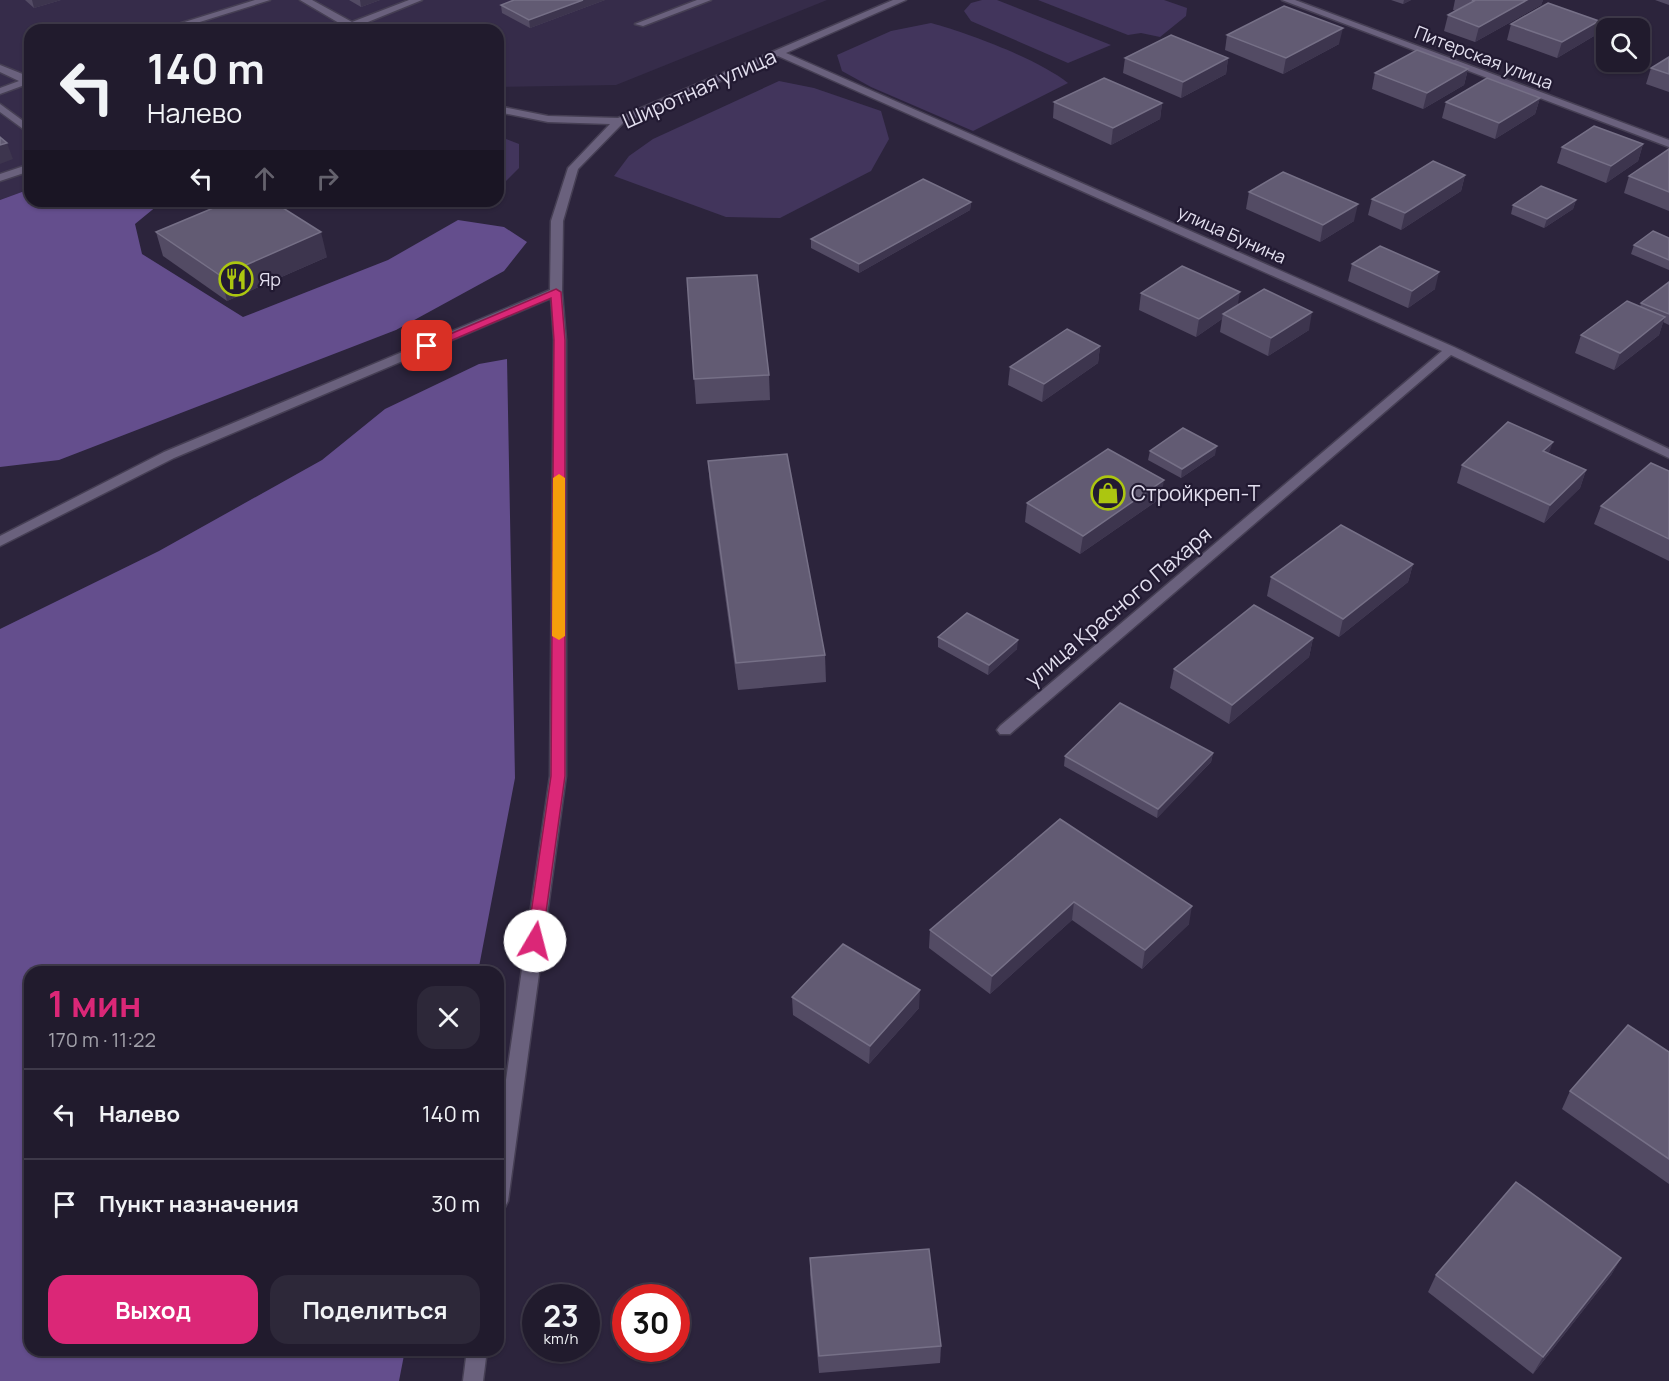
<!DOCTYPE html>
<html lang="ru">
<meta charset="utf-8">
<style>
:root{--surface:#211b2d;--page:#2d2839;--text:#f1f3f6;--muted:#a2a1aa;--line:#3e3949;--accent:#db2777}
body{margin:0;font-family:Manrope,sans-serif;background:var(--page);color:var(--text);height:100vh;display:flex;flex-direction:column;font-size:22px;white-space:nowrap}
*{box-sizing:border-box;margin:0}
p{font-size:20px;color:var(--muted)}
.icon{flex:none;width:33px;height:33px;fill:none;stroke:currentColor;stroke-width:2;stroke-linecap:round;stroke-linejoin:round}
.map{position:relative;flex:1;overflow:hidden}
.panel{position:absolute;left:24px;top:966px;width:480px;height:390px;display:flex;flex-direction:column;background:var(--surface);border-radius:18px;box-shadow:0 2px 4px #0004,0 0 0 2px var(--line)}
.panel>*{flex:none}
.top-card{position:absolute;left:24px;top:24px;width:480px;height:183px;border-radius:18px;box-shadow:0 2px 4px #0004,0 0 0 2px var(--line);background:#211b2d;color:var(--text);overflow:hidden}
.tools{position:absolute;left:1596px;top:18px;display:grid;gap:12px}
.tools a{display:grid;place-items:center;width:54px;height:54px;border-radius:12px;background:var(--surface);box-shadow:0 2px 4px #0004,0 0 0 2px var(--line);font-size:30px}
.speed{position:absolute;left:522px;top:1284px;display:flex;gap:12px;font-size:30px;font-weight:700;text-align:center}
.speed>*{display:grid;place-content:center;width:78px;height:78px;border-radius:50%;background:var(--surface);box-shadow:0 2px 4px #0004,0 0 0 2px var(--line);line-height:1}
.speed small{font-size:15px;font-weight:400}
.speed .limit{border:9px solid #d22;background:#fff;color:#111}
.pin{position:absolute;display:grid;place-items:center;width:51px;height:51px;color:#fff;margin:-26px;border-radius:12px;box-shadow:0 3px 9px #0006}
.me{position:absolute;width:66px;margin:-33px;rotate:8deg;stroke-linejoin:round;filter:drop-shadow(0 0 4px #0008)}
.turn{display:flex;align-items:center;gap:21px;height:126px;padding:0 24px;font-size:27px}
.turn .icon{width:78px;height:78px;stroke-width:2.5}
.turn b{display:block;font-size:42px;line-height:51px}
.lanes{display:flex;align-items:center;height:57px;padding:0 24px;background:#0003;justify-content:center;gap:30px;direction:ltr}
.lanes .off{opacity:.35}
.round{display:grid;place-items:center;flex:none;width:63px;height:63px;border-radius:18px;background:var(--page)}
.headline{display:flex;align-items:center;justify-content:space-between;height:102px;padding:0 24px}
h1{font-size:36px;font-weight:700;line-height:45px;color:var(--accent)}
.primary-button{display:flex;gap:12px;margin-top:auto;padding:12px 24px}
.primary-button a{flex:1;height:69px;border-radius:18px;background:var(--accent);color:#fff;font-size:24px;font-weight:700;line-height:69px;text-align:center}
.primary-button a+a{background:var(--page);color:var(--text)}
ul{padding:0;list-style:none}
li{display:flex;align-items:center;gap:18px;height:90px;padding:0 24px;border-top:2px solid var(--line)}
li div{flex:1}
li b{display:block;font-size:22px}
li em{font-style:normal}
.map>svg:first-child{display:block}
</style>
<div class="map">
<svg width="1669" height="1381" viewBox="0 0 1669 1381">
<rect width="100%" height="100%" fill="#2c243c"/>
<path fill="#362c4a" d="M0,0h827l-211,85 -118,2v-57h-468v159l-30,11z"/>
<g fill="#42355c">
<path d="M982,0h15l114,45 -43,18 -97,-42 -7,-10 7,-8z"/>
<path d="M1038,0h126l23,8 -1,8 -26,21 -19,-4 -13,2z"/>
<path d="M931,23c37,10 107,36 137,60l-95,48 -102,-44 -29,-16 -5,-16 54,-24z"/>
<path d="M779,81l35,7 67,23 8,28 -18,32 -91,47 -54,-1 -112,-41 15,-20 24,-17z"/>
<path d="M498,136l21,8v24l-21,21z"/>
</g>
<g fill="#644e8d">
<path d="M30,189v12h133l-28,23 7,30 101,63 145,-57 70,-40 46,7 23,15 -23,29 -108,59 -337,130 -59,7v-267z"/>
<path d="M507,359l8,419 -37,194h-448v378h375l-6,31h-399v-752l159,-78 163,-91 63,-51 94,-45z"/>
</g>
<g fill="none" stroke-linecap="round" stroke-linejoin="round">
<g stroke="#463f54" stroke-width="3">
<g id="minor">
<path d="M255,0h15l-96,30h-15z"/>
<path d="M300,0h12l40,22 57,-22h13l-64,26 5,4h-12z"/>
<path d="M697,0h14l-68,26 -8,-2z"/>
<path d="M893,0h13l-120,53 668,294 215,102v9l-218,-103 -441,379h-10l-3,-4 3,-4 442,-375 -664,-295 -155,67 -45,46 -15,52 -1,71 4,48v436l-58,425 -3,6 -7,3v-75l52,-359 4,-436 -3,-42 -377,160 -174,88v-10l164,-84 386,-162 1,-69 17,-53 42,-44 -62,-2 -50,-10v-6l50,10 70,2z"/>
<path d="M1282,0h13l374,140v7z"/>
<path d="M0,65l30,12v6l-30,11v-6l19,-7 -19,-9z"/>
<path d="M0,104l30,22v8l-30,-22z"/>
<path d="M30,164v7l-30,10v-7z"/>
<path d="M467,1350h20l-4,31h-20z"/>
</g>
</g>
<use href="#minor" fill="#6a617d" fill-rule="evenodd"/>
</g>
<g fill="#534b64">
<path d="M25,0h36l-27,8z"/>
<path d="M349,0h31l-19,7z"/>
<path d="M514,0h91l-75,28 -28,-15 -1,-8z"/>
<path d="M1391,0h20l-8,4z"/>
<path d="M1455,0h88l-2,5 -66,37 -31,-11 4,-16 8,-4 -3,-1z"/>
<path d="M1655,0h14v5z"/>
<path d="M1599,21l-5,15 -37,22 -50,-18 4,-16z"/>
<path d="M1227,35l112,9 -56,30 -58,-24z"/>
<path d="M1669,57v35l-23,-8 5,-16z"/>
<path d="M1125,58h103l-2,16 -45,24 -58,-25z"/>
<path d="M1468,69l-4,16 -41,24 -51,-20 3,-16z"/>
<path d="M1540,98l-5,16 -40,25 -53,-21 4,-16z"/>
<path d="M1054,102l108,1 -2,16 -49,26 -58,-27z"/>
<path d="M1643,144l-5,17 -32,22 -49,-20 5,-16z"/>
<path d="M1669,149v62l-45,-18 5,-17z"/>
<path d="M1465,175l-4,16 -60,39 -33,-15 4,-16z"/>
<path d="M1249,192l105,29 -34,21 -74,-33z"/>
<path d="M1576,200l-3,9 -29,19 -33,-14 2,-9z"/>
<path d="M971,202l-1,8 -111,63 -48,-25v-9z"/>
<path d="M156,232l171,25 -100,44 -64,-45z"/>
<path d="M1669,238v32l-38,-16 3,-9z"/>
<path d="M1352,264l83,25 -27,19 -60,-27z"/>
<path d="M687,278l82,97 1,25 -74,4z"/>
<path d="M1669,282v43l-6,-3 -4,13 -45,35 -39,-17 6,-18 59,-28 1,-4z"/>
<path d="M1141,293l96,12 72,25 -41,26 -48,-24 2,-13 -26,18 -57,-27z"/>
<path d="M1100,346l-2,17 -56,39 -34,-17 2,-18z"/>
<path d="M1150,451l65,4 -34,23 -33,-18z"/>
<path d="M1549,453l37,17 -6,18 -36,35 -87,-40 5,-18z"/>
<path d="M708,461l117,194 1,27 -88,8 -28,-204z"/>
<path d="M1669,471v90l-75,-37 7,-18z"/>
<path d="M1161,498l-81,56 -55,-32 2,-19z"/>
<path d="M1413,564l-5,18 -69,55 -72,-41 4,-19z"/>
<path d="M938,637l79,12 -29,26 -50,-28z"/>
<path d="M1313,638l-4,19 -80,67 -59,-36 4,-19z"/>
<path d="M1213,753l-2,9 -54,56 -93,-52 1,-10z"/>
<path d="M1060,819l129,105 -47,45 -70,-49 -82,74 -61,-46 1,-18z"/>
<path d="M792,997l127,11 -50,56 -76,-49z"/>
<path d="M1669,1052v132l-107,-75 8,-18z"/>
<path d="M810,1258l131,88 -1,17 -121,10 -9,-98z"/>
<path d="M1621,1258l-10,17 -78,99 -105,-82 8,-17z"/>
</g>
<g fill="#3d354e">
<path d="M32,0h29l-27,8z"/>
<path d="M360,0h20l-19,7z"/>
<path d="M583,0h22l-75,28 -1,-8z"/>
<path d="M1404,0h7l-8,4z"/>
<path d="M1527,0h16l-2,5 -66,37 4,-15z"/>
<path d="M1599,21l-5,15 -37,22 5,-16z"/>
<path d="M1343,28l-4,16 -56,30 3,-16z"/>
<path d="M1228,58l-2,16 -45,24 2,-16z"/>
<path d="M1468,69l-4,16 -41,24 4,-16z"/>
<path d="M1540,98l-5,16 -40,25 4,-16z"/>
<path d="M1162,103l-2,16 -49,26 2,-17z"/>
<path d="M7,143l6,16 -13,5v-19z"/>
<path d="M1643,144l-5,17 -32,22 5,-17z"/>
<path d="M1465,175l-4,16 -60,39 4,-17z"/>
<path d="M1576,200l-3,9 -29,19 3,-9z"/>
<path d="M971,202l-1,8 -111,63v-9z"/>
<path d="M1358,204l-4,17 -34,21 3,-17z"/>
<path d="M321,232l6,25 -100,44 -6,-25z"/>
<path d="M1439,272l-4,17 -27,19 4,-17z"/>
<path d="M1240,292l-3,17 -14,5 -1,5 -26,18 3,-18z"/>
<path d="M1312,312l-3,18 -41,26 3,-18z"/>
<path d="M1665,317l-6,18 -45,35 6,-17z"/>
<path d="M1100,346l-2,17 -56,39 2,-18z"/>
<path d="M1553,442l-6,17 -4,-8z"/>
<path d="M1217,446l-2,9 -34,23 1,-9z"/>
<path d="M1586,470l-6,18 -36,35 6,-18z"/>
<path d="M1164,480l-3,18 -81,56 3,-18z"/>
<path d="M1413,564l-5,18 -69,55 4,-18z"/>
<path d="M1313,638l-4,19 -80,67 3,-19z"/>
<path d="M1018,640l-1,9 -29,26 1,-10z"/>
<path d="M1213,753l-2,9 -54,56 1,-9z"/>
<path d="M1074,902l-2,18 -82,74 2,-18z"/>
<path d="M1192,906l-3,18 -47,45 3,-19z"/>
<path d="M920,990l-1,18 -50,56 1,-18z"/>
<path d="M1621,1258l-10,17 -78,99 10,-17z"/>
</g>
<g fill="#625b73" stroke="#767087" stroke-width="1.5">
<path d="M514,0h69l-54,20 -28,-15z"/>
<path d="M1472,0h55l-48,27 -31,-12 26,-14z"/>
<path d="M1548,3l51,18 -37,21 -51,-18z"/>
<path d="M1284,6l59,22 -57,30 -59,-23z"/>
<path d="M1171,35l57,23 -45,24 -58,-24z"/>
<path d="M1417,50l51,19 -41,24 -52,-20z"/>
<path d="M1669,57v17l-18,-6z"/>
<path d="M1104,78l58,25 -49,25 -59,-26z"/>
<path d="M1487,78l53,20 -41,25 -53,-21z"/>
<path d="M1594,126l49,18 -32,22 -49,-19z"/>
<path d="M0,137l7,6 -7,2z"/>
<path d="M1669,149v43l-40,-16z"/>
<path d="M1433,161l32,14 -60,38 -33,-14z"/>
<path d="M1283,172l75,32 -35,21 -74,-33z"/>
<path d="M923,179l48,23 -112,62 -48,-25z"/>
<path d="M1541,186l35,14 -29,19 -34,-14z"/>
<path d="M230,201h42l49,31 -100,44 -65,-44z"/>
<path d="M1653,231l16,7v22l-35,-15z"/>
<path d="M1380,246l59,26 -27,19 -60,-27z"/>
<path d="M1182,266l58,26 -41,27 -58,-26z"/>
<path d="M757,275l12,100 -75,4 -7,-101z"/>
<path d="M1669,282v32l-28,-11z"/>
<path d="M1264,289l48,23 -41,26 -48,-24z"/>
<path d="M1627,301l38,16 -45,36 -39,-18z"/>
<path d="M1067,329l33,17 -56,38 -34,-17z"/>
<path d="M1508,422l45,20 -10,9 43,19 -36,35 -88,-40z"/>
<path d="M1183,428l34,18 -35,23 -32,-18z"/>
<path d="M1108,449l56,31 -81,56 -56,-33z"/>
<path d="M787,454l38,201 -89,8 -28,-202z"/>
<path d="M1651,463l18,8v68l-68,-33z"/>
<path d="M1341,525l72,39 -70,55 -72,-42z"/>
<path d="M1254,605l59,33 -81,67 -58,-36z"/>
<path d="M967,613l51,27 -29,25 -51,-28z"/>
<path d="M1120,703l93,50 -55,56 -93,-53z"/>
<path d="M1060,819l132,87 -47,44 -71,-48 -82,74 -62,-46z"/>
<path d="M843,944l77,46 -50,56 -78,-49z"/>
<path d="M1628,1025l41,27v107l-99,-68z"/>
<path d="M1516,1182l105,76 -78,99 -107,-82z"/>
<path d="M929,1249l12,97 -122,10 -9,-98z"/>
</g>
<path fill="#db2777" stroke="#8e194d" stroke-width="1.5" d="M556,289l5,3 4,48v436l-23,165 -2,5 -5,2 -6,-2 -2,-5 24,-165 3,-436 -3,-42 -120,51h-8l-1,-3z"/>
<path fill="#f59e0b" d="M559,474l6,4v158l-6,4 -7,-4 1,-158z"/>
<defs>
<g id="restaurant-ring" transform="scale(1.725)"><circle r="9.5" fill="#221a32" stroke="#acc610" stroke-width="1.5"/><path d="M-5-6h1v4h1v-4h1v4h1v-4h1v5L-1.5 .5V6h-2V.5L-5-1ZM5-6V6H3V1.5H1.5Q1.5-4 5-6Z" fill="#acc610"/></g>
<g id="shop-ring" transform="scale(1.725)"><circle r="9.5" fill="#221a32" stroke="#acc610" stroke-width="1.5"/><path d="M-5-2.5h2.3a2.7 3.5 0 0 1 5.4 0H5L5.5 6h-11ZM-1.5-2.5h3a1.5 2.3 0 0 0-3 0Z" fill="#acc610"/></g>
</defs>
<g fill-rule="evenodd">
<use href="#restaurant-ring" x="236" y="279"/>
<use href="#shop-ring" x="1108" y="493"/>
</g>
<g text-anchor="middle" dominant-baseline="central" stroke-width="4.5" stroke-linejoin="round" paint-order="stroke">
<g font-size="18" fill="#e3dfef" stroke="#221a32">
<text transform="translate(1484 57) rotate(21)">Питерская улица</text>
<text transform="translate(1232 234) rotate(24)">улица Бунина</text>
</g>
<g font-size="18" fill="#e3dfef" stroke="#221a32" text-anchor="start">
<text x="259" y="279">Яр</text>
</g>
<g font-size="21" fill="#e3dfef" stroke="#221a32">
<text transform="translate(699 88) rotate(-24)">Широтная улица</text>
<text transform="translate(1118 606) rotate(-40)">улица Красного Пахаря</text>
</g>
<g font-size="21" fill="#e3dfef" stroke="#221a32" text-anchor="start">
<text x="1131" y="493">Стройкреп-Т</text>
</g>
</g>
</svg>
<div class="tools">
<a><svg class="icon" aria-label="search" viewBox="0 0 24 24"><circle cx="10" cy="10" r="6"/><path d="M15 15l6 6"/></svg></a>
</div>
<div class="speed"><div>23<small>km/h</small></div><div class="limit">30</div></div>
<div class="pin" style="left:427px;top:346px;background:#d93025"><svg class="icon" aria-label="arrive" viewBox="0 0 24 24"><path d="M6 21V4h12l-3 4 3 4H6"/></svg></div>
<svg class="me" style="left:535px;top:941px" viewBox="-20 -20 40 40"><circle r="19" fill="#fff"/><path d="M0-13L10 11 0 6-10 11z" fill="#db2777"/></svg>
<div class="top-card">
<div class="turn"><svg class="icon" aria-label="left" viewBox="0 0 24 24"><path d="M17 20v-9H6M10 6l-5 5 5 5"/></svg><div><b>140 m</b>Налево</div></div>
<div class="lanes"><svg class="icon" aria-label="left" viewBox="0 0 24 24"><path d="M17 20v-9H6M10 6l-5 5 5 5"/></svg><svg class="icon off" aria-label="ahead" viewBox="0 0 24 24"><path d="M12 20V5M6 11l6-6 6 6"/></svg><svg class="icon off" aria-label="right" viewBox="0 0 24 24"><path d="M7 20v-9h11M14 6l5 5-5 5"/></svg></div>
</div>
<section class="panel">
<div class="headline"><div><h1>1 мин</h1><p>170 m · 11:22</p></div><a class="round"><svg class="icon" aria-label="close" viewBox="0 0 24 24"><path d="M6 6l12 12M18 6L6 18"/></svg></a></div>
<ul>
<li><svg class="icon" aria-label="left" viewBox="0 0 24 24"><path d="M17 20v-9H6M10 6l-5 5 5 5"/></svg><div><b>Налево</b></div><em>140 m</em></li>
<li><svg class="icon" aria-label="arrive" viewBox="0 0 24 24"><path d="M6 21V4h12l-3 4 3 4H6"/></svg><div><b>Пункт назначения</b></div><em>30 m</em></li>
</ul>
<div class="primary-button"><a>Выход</a><a>Поделиться</a></div>
</section>
</div>
